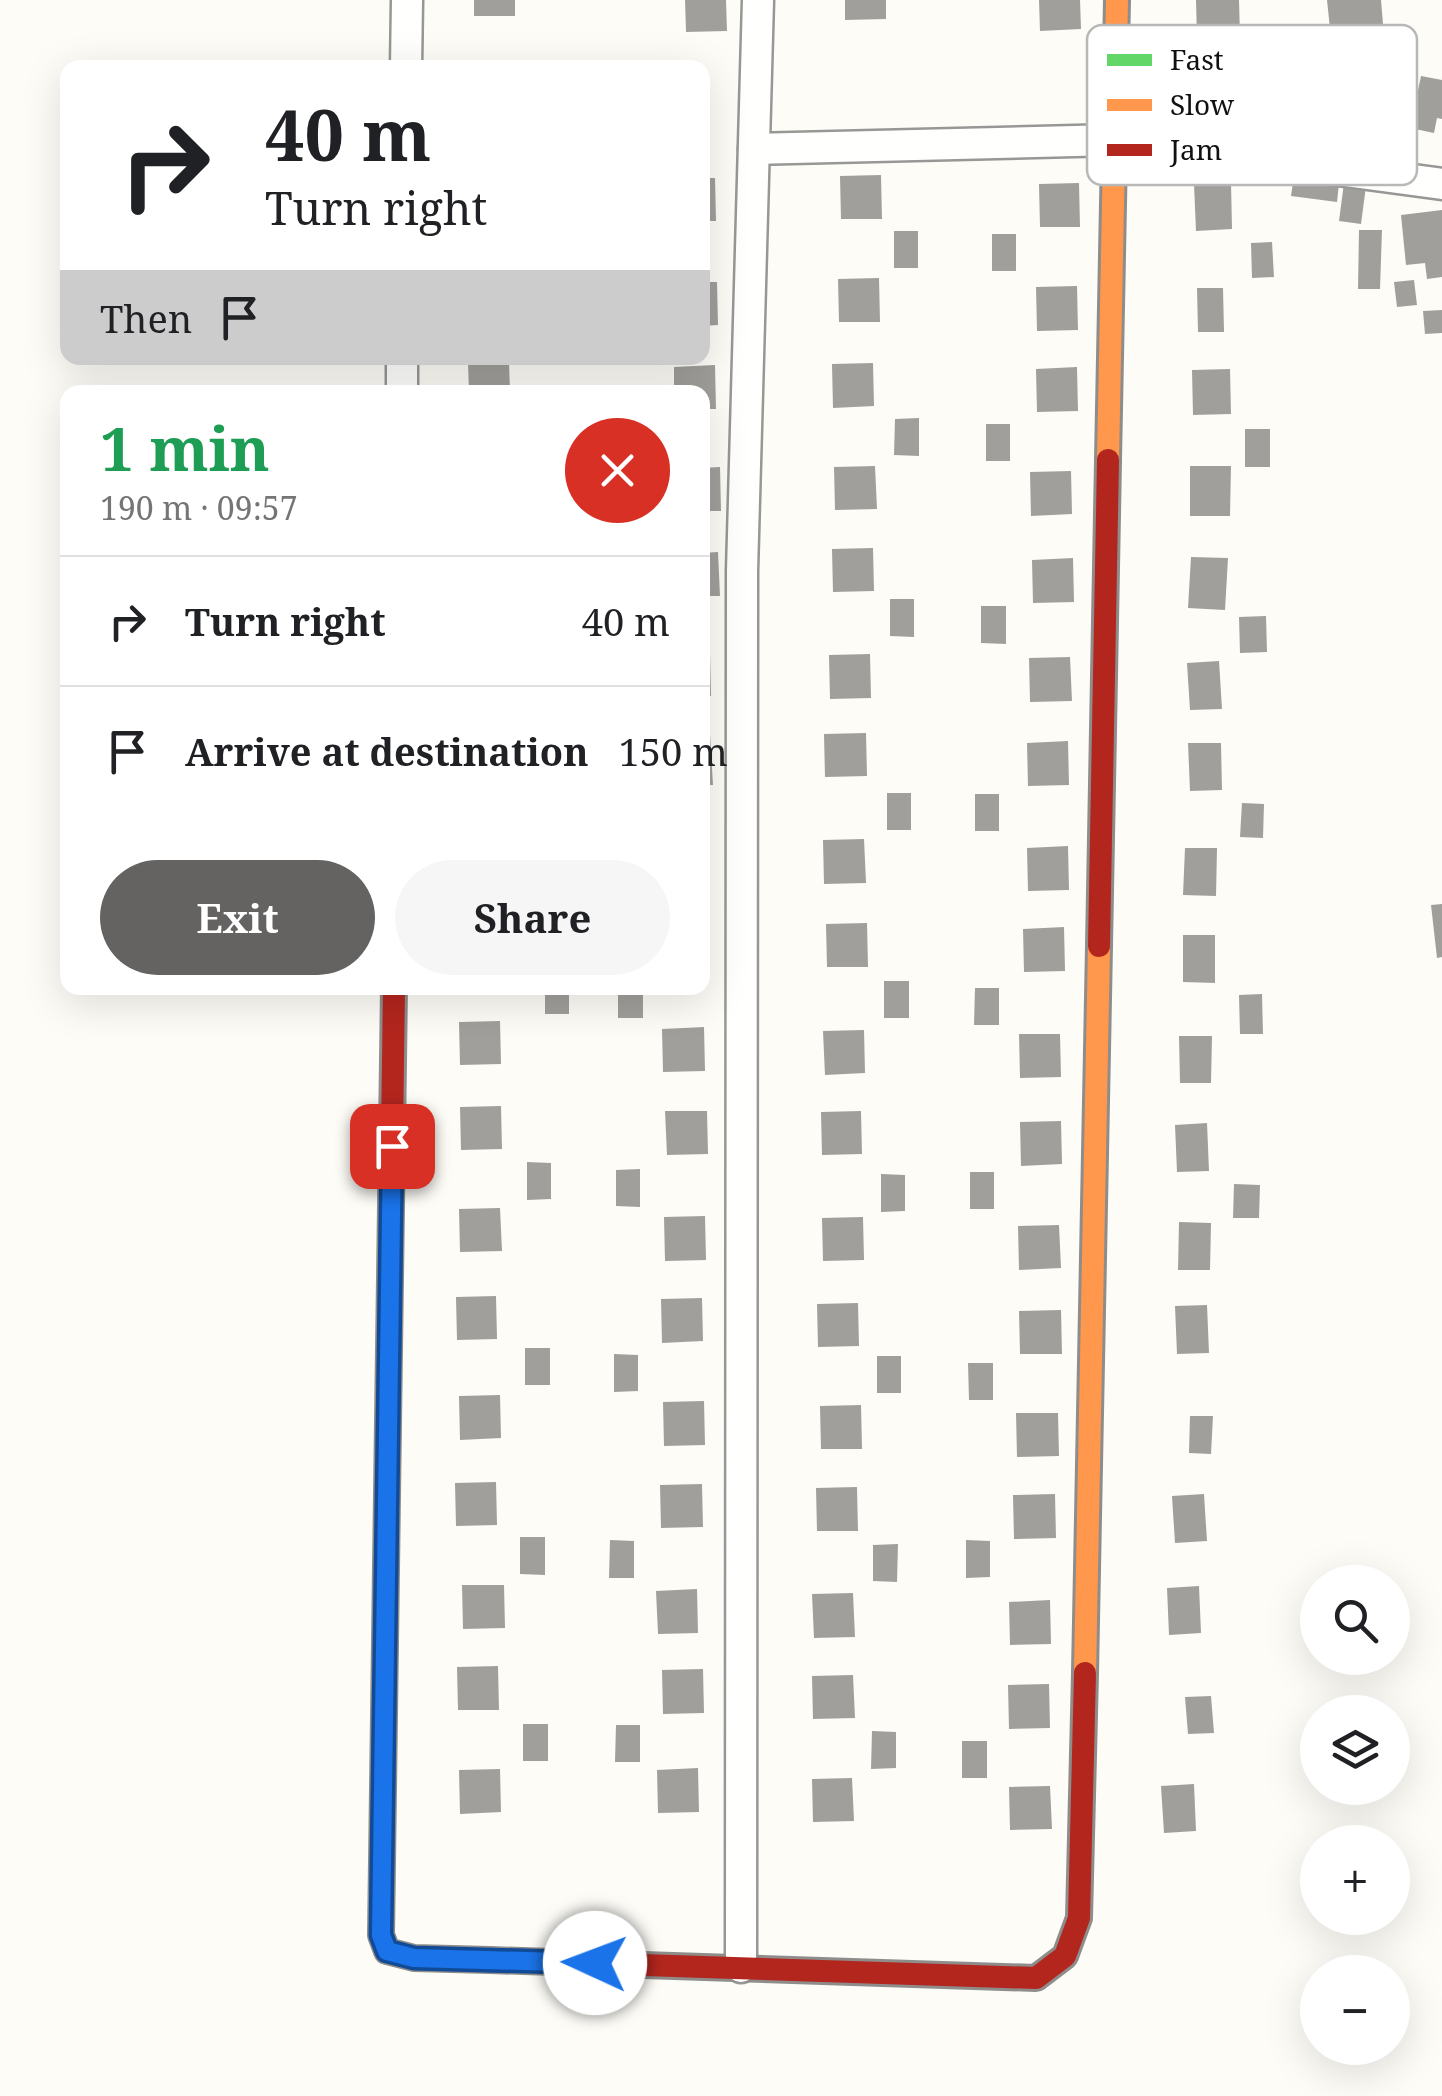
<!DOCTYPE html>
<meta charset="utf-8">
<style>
:root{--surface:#fff;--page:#f6f6f6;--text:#202124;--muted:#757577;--line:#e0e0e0;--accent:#646362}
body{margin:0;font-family:"Noto Serif",serif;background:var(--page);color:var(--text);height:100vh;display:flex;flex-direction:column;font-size:38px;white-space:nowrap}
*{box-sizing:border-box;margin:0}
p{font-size:32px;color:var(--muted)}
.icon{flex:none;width:55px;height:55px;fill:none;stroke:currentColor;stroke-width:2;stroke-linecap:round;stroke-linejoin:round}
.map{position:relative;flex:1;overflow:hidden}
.drawer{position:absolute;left:60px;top:385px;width:650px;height:610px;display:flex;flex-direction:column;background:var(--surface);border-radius:20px;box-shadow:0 10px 40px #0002}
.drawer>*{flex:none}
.top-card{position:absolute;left:60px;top:60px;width:650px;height:305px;border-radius:20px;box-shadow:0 10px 40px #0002;background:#fff;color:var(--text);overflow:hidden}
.fabs{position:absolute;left:1300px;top:1565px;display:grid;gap:20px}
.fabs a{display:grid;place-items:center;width:110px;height:110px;border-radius:50%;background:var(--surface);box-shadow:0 10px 40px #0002;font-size:50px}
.pin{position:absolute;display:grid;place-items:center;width:85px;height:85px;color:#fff;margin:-42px;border-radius:20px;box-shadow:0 5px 15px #0006}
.me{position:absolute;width:110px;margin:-55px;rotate:272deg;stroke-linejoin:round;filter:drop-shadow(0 0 8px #0008)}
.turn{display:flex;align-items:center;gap:35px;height:210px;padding:0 40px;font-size:45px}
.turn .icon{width:130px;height:130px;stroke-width:2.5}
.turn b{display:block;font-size:70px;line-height:85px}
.then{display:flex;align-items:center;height:95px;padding:0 40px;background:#0003;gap:20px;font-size:38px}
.round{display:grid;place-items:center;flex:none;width:105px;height:105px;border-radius:52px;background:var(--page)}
.headline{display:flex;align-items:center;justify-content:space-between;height:170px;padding:0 40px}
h1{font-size:60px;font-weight:700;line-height:75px;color:#1e9e55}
.button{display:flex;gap:20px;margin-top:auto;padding:20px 40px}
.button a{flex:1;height:115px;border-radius:60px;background:var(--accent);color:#fff;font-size:40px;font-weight:700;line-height:115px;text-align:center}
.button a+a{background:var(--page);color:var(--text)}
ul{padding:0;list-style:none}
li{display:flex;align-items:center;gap:30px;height:130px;padding:0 40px;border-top:2px solid var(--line)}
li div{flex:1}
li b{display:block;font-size:38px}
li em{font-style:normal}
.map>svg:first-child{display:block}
</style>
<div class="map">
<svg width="1442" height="2096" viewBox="0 0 1442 2096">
<rect width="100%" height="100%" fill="#fdfcf7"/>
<g fill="#a19f9c">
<rect x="474" y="0" width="41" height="16"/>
<path d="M685,0h41l1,31 -41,1z"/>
<path d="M845,0h41v19l-41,1z"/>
<path d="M1039,0h41l1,29 -41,2z"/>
<path d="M1196,0h43l1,36 -43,2z"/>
<path d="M1327,0h54l2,24 -53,5z"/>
<path d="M1421,76l21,4v39l-5,-1 -3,15 -24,-5z"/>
<path d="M1295,168l45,6 -3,28 -46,-6z"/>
<path d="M881,175l1,44h-41l-1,-43z"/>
<path d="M702,178h13l1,43h-14z"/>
<path d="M1079,183l1,44h-40l-1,-43z"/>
<path d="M1231,183l1,46 -36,2 -2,-47z"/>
<path d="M1344,183l22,3 -5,38 -22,-3z"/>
<path d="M1442,210v67l-15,2 -2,-16 -19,2 -5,-50z"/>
<path d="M1359,230h23l-2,59h-22z"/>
<rect x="894" y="231" width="24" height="37"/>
<rect x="992" y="234" width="24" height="37"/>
<path d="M1272,242l2,35 -22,1 -1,-35z"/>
<path d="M879,278l1,44h-41l-1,-43z"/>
<path d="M1414,280l3,25 -20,2 -3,-25z"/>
<path d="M702,282h15l1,43 -16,1z"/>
<path d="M1077,286l1,44 -41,1 -1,-44z"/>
<path d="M1197,288h26l1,44h-26z"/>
<path d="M1442,310v23l-17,1 -2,-23z"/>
<path d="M509,362l1,30h-41l-1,-29z"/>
<path d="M873,363l1,43 -41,2 -1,-44z"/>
<path d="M715,365l1,44h-14v-17h-28v-25z"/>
<path d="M1077,367l1,44 -41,1 -1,-43z"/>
<path d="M1230,369l1,45 -38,1 -1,-45z"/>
<path d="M919,418v38l-25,-1 1,-36z"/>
<rect x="986" y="424" width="24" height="37"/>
<rect x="1245" y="429" width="25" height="38"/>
<path d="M875,466l2,43 -42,1 -1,-43z"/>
<path d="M1190,466h41l-1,50h-40z"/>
<path d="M720,467l1,44h-19v-43z"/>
<path d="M1071,471l1,43 -41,2 -1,-44z"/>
<path d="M873,548l1,43 -41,1 -1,-43z"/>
<path d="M718,552l2,44h-18v-43z"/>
<path d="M1191,557l37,1 -3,52 -37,-2z"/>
<path d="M1073,558l1,44 -41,1 -1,-43z"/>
<path d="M890,599h24v38l-24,-1z"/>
<path d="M981,606h25v38l-25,-1z"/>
<path d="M1266,616l1,36 -27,1 -1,-36z"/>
<path d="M702,653h8l1,43h-9z"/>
<path d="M870,654l1,44 -41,1 -1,-44z"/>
<path d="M1070,657l2,44 -42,1 -1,-44z"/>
<path d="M1219,661l3,48 -32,1 -3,-47z"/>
<path d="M866,733l1,43 -42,1 -1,-43z"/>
<path d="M702,734h8l3,51h-11z"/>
<path d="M1068,741l1,44 -41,1 -1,-43z"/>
<path d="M1188,743h33l1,47 -32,1z"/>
<rect x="887" y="793" width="24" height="37"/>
<rect x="975" y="794" width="24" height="37"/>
<path d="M1242,803l22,1 -1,34 -23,-1z"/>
<path d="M864,839l2,44 -42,1 -1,-44z"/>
<path d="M1068,846l1,44 -41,1 -1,-43z"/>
<path d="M1185,848h32l-1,48 -33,-1z"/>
<path d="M702,856h4l1,31h-5z"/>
<path d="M1442,904v53l-5,1 -6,-53z"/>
<path d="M867,923l1,44h-41l-1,-43z"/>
<path d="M702,925h4l1,44h-5z"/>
<path d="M1064,927l1,44 -41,1 -1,-43z"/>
<path d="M1183,935h32v48l-32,-1z"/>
<rect x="884" y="981" width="25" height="37"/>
<rect x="545" y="988" width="24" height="26"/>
<rect x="618" y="988" width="25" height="30"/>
<path d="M975,988h24v37h-25z"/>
<path d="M1262,994l1,40h-23l-1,-39z"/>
<path d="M500,1021l1,43 -41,1 -1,-43z"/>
<path d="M704,1027l1,44 -42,1 -1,-43z"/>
<path d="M864,1030l1,43 -40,2 -2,-44z"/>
<path d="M1019,1034h41l1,43 -41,1z"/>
<path d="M1179,1036h33l-1,47h-31z"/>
<path d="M501,1106l1,43 -41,1 -1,-43z"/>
<path d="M665,1111h42l1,43 -41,1z"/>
<path d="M861,1111l1,43 -40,1 -1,-43z"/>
<path d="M1061,1121l1,43 -41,2 -1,-44z"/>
<path d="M1207,1123l2,48 -32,1 -2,-47z"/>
<path d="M527,1162l24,1v36l-24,1z"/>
<path d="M640,1169v38l-24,-1v-36z"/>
<rect x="970" y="1172" width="24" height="37"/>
<path d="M881,1174l24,1v36l-24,1z"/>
<path d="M1234,1184l26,1 -1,33h-26z"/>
<path d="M500,1208l2,43 -42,1 -1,-43z"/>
<path d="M705,1216l1,44 -41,1 -1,-44z"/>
<path d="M863,1217l1,43 -41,1 -1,-43z"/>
<path d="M1179,1222l32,1 -1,47h-32z"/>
<path d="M1059,1225l2,43 -42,2 -1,-44z"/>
<path d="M496,1296l1,43 -40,1 -1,-43z"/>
<path d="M702,1298l1,43 -41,2 -1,-44z"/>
<path d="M858,1303l1,43 -41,1 -1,-43z"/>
<path d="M1207,1305l2,48 -32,1 -2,-48z"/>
<path d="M1061,1310l1,44h-42l-1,-43z"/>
<rect x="525" y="1348" width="25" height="37"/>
<path d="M614,1354l24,1v36l-24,1z"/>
<rect x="877" y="1356" width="24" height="37"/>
<path d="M968,1363h25v37h-24z"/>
<path d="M500,1395l1,43 -41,2 -1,-44z"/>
<path d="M704,1401l1,44 -41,1 -1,-44z"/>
<path d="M861,1405l1,44h-41l-1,-43z"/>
<path d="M1016,1413h42l1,43 -42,1z"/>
<path d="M1190,1416h23l-2,38 -22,-1z"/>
<path d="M496,1482l1,43 -41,1 -1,-43z"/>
<path d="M702,1484l1,43 -42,1 -1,-43z"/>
<path d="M857,1487l1,44h-41l-1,-43z"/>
<path d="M1055,1494l1,44 -42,1 -1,-44z"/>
<path d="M1204,1494l3,47 -32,2 -3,-47z"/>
<path d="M520,1537h25v38l-25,-1z"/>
<path d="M610,1540l24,1v37h-25z"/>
<path d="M966,1540l24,1v36l-24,1z"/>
<path d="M898,1544l-1,38 -24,-1v-36z"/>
<path d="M462,1585h42l1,43 -42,1z"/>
<path d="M1199,1586l2,47 -32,2 -2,-47z"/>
<path d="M697,1589l1,44 -40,1 -2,-43z"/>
<path d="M853,1593l2,44 -41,1 -2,-44z"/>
<path d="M1050,1600l1,44 -41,1 -1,-43z"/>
<path d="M498,1666l1,44h-41l-1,-43z"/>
<path d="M703,1669l1,44 -41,1 -1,-44z"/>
<path d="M853,1675l2,43 -42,1 -1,-43z"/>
<path d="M1049,1684l1,44 -41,1 -1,-44z"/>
<path d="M1211,1696l3,37 -26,1 -3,-37z"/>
<rect x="523" y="1724" width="25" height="37"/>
<path d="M616,1725h24v37h-25z"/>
<path d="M872,1731l24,1v36l-25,1z"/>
<rect x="962" y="1741" width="25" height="37"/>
<path d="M698,1768l1,44 -41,1 -1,-43z"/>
<path d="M500,1769l1,43 -41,2 -1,-44z"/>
<path d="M852,1778l2,43 -41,1 -1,-43z"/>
<path d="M1194,1784l2,47 -32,2 -3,-47z"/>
<path d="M1050,1786l2,43 -42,1 -1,-43z"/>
</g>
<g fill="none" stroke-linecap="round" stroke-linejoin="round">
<g stroke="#979795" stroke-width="35">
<g id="street">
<path d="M406,68l1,-68"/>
<path d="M754,149l360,-9 328,44"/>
<path d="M402,392v-34"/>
<path d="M741,1967l1,-1396 16,-571"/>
</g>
</g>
<g stroke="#8e8d8b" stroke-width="28">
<path id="fast" d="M386,1568l-5,367 6,16 27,7 76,2"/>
</g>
<g stroke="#8e8d8b" stroke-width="28">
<g id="slow">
<path d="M1108,460l9,-460"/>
<path d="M1085,1673l14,-727"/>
</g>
</g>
<g stroke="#8e8d8b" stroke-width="28">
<g id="jam">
<path d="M1099,946l9,-486"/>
<path d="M386,1568l8,-580"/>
<path d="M490,1960l546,18 29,-22 14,-38 6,-245"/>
</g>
</g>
<use href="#street" stroke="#fffffe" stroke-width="30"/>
<use href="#fast" stroke="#63d668" stroke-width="22"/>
<use href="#slow" stroke="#ff974d" stroke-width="22"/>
<use href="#jam" stroke="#b3261e" stroke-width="22"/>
</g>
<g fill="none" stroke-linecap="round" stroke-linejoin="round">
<g stroke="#114b97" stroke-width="25">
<path id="route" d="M392,1146l-11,789 6,16 27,7 181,5"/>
</g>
<use href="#route" stroke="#1a73e8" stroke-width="18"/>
</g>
<rect x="1087" y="25" width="330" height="160" rx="15" fill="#fff" stroke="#b8b8b8" stroke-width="2.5"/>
<rect x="1107" y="54" width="45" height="12" fill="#63d668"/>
<rect x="1107" y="99" width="45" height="12" fill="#ff974d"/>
<rect x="1107" y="144" width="45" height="12" fill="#b3261e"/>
<g font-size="28" fill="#111">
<text x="1170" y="70">Fast</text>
<text x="1170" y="115">Slow</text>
<text x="1170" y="160">Jam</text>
</g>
</svg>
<div class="fabs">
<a><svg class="icon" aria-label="search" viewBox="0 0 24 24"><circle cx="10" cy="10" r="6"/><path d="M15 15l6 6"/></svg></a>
<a><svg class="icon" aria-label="layers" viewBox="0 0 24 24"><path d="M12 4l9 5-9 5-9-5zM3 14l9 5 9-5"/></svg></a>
<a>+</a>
<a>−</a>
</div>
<div class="pin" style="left:392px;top:1146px;background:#d93025"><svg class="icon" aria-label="arrive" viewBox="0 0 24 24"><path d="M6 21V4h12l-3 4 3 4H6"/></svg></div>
<svg class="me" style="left:595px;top:1963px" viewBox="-20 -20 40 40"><circle r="19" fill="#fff"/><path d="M0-13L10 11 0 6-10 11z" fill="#1a73e8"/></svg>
<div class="top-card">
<div class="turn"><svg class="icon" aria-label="right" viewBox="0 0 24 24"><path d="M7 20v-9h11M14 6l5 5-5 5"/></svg><div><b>40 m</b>Turn right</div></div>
<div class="then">Then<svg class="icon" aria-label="arrive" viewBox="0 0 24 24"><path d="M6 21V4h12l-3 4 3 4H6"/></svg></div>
</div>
<section class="drawer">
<div class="headline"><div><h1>1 min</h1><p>190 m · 09:57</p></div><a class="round" style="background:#d93025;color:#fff"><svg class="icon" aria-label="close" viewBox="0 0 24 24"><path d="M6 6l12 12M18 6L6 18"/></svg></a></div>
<ul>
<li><svg class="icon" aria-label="right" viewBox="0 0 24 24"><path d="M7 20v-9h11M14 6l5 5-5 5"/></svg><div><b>Turn right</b></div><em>40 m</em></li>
<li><svg class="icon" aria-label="arrive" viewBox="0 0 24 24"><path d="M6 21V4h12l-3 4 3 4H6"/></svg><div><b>Arrive at destination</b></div><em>150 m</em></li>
</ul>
<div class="button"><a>Exit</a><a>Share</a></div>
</section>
</div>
